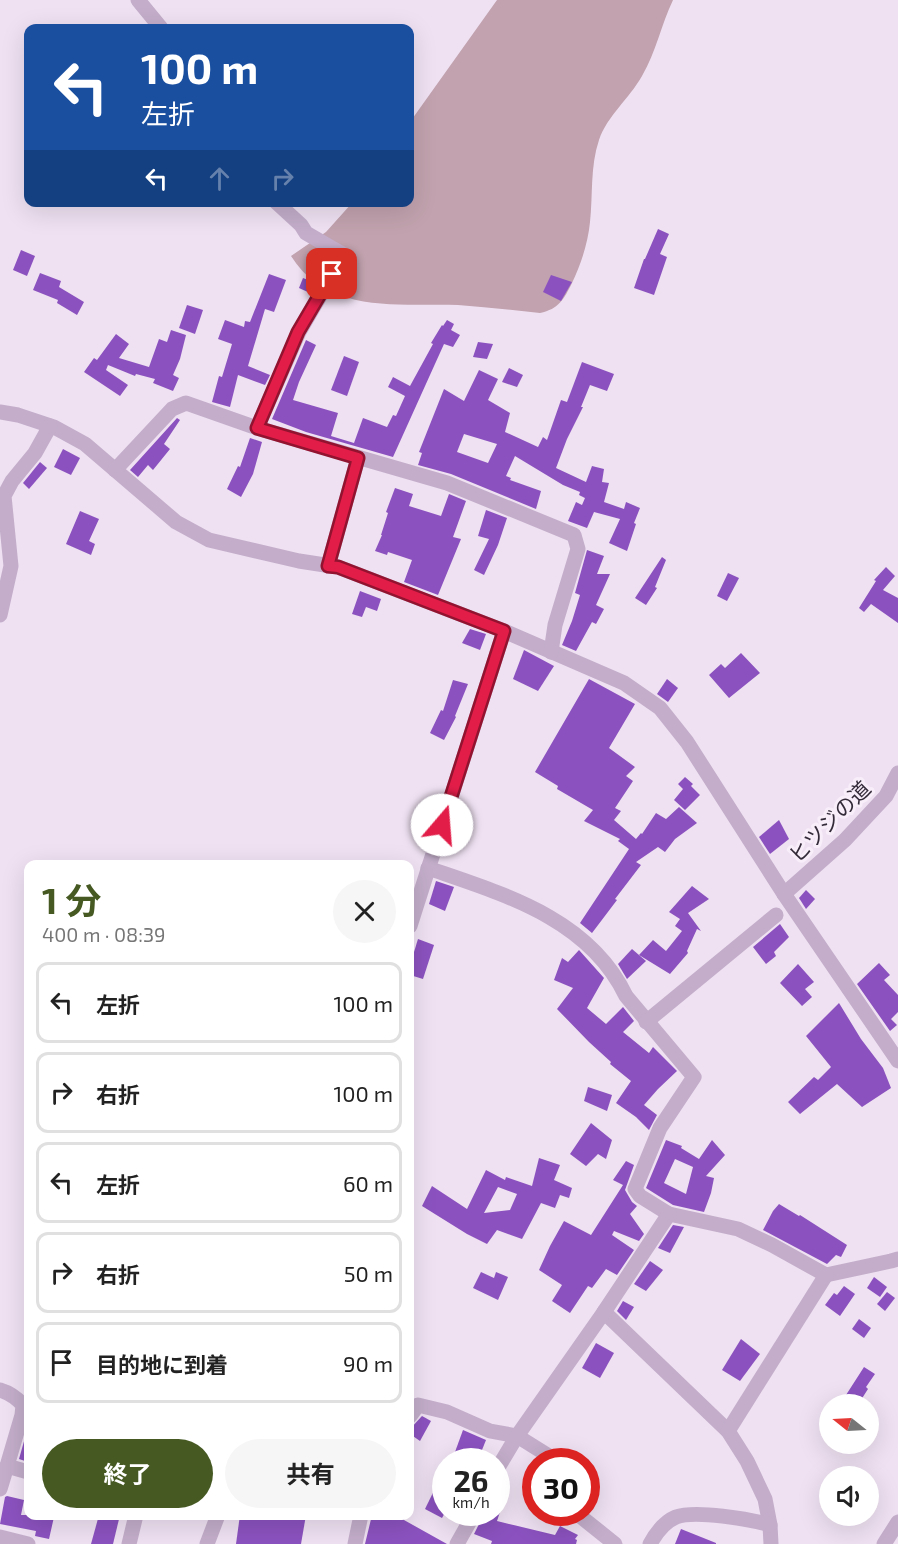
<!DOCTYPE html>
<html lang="ja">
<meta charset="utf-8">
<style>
:root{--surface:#fff;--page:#f6f6f6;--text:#222;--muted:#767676;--line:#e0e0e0;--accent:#465923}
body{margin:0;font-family:"Exo 2","Noto Sans JP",sans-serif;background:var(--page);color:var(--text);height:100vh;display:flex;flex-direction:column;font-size:22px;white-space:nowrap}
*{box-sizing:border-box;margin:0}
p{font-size:20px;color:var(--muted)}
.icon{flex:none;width:33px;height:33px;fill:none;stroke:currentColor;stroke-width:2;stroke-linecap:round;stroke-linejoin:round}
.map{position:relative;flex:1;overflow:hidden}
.sheet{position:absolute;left:24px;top:860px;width:390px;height:660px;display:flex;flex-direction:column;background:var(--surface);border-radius:12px;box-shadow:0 6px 24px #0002}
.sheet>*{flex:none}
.banner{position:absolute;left:24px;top:24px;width:390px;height:183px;border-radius:12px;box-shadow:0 6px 24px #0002;background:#1a4fa0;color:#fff;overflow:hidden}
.needle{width:39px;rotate:288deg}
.buttons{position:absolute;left:819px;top:1394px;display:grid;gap:12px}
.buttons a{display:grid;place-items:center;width:60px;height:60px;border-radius:50%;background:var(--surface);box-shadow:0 6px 24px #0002;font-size:30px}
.speed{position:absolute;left:432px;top:1448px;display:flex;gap:12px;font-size:30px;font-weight:700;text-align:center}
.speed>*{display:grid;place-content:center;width:78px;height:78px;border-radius:50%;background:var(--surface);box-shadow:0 6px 24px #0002;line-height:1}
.speed small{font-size:15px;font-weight:400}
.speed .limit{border:9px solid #d22;background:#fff;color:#111}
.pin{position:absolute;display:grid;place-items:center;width:51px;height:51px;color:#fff;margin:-26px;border-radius:12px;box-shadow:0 3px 9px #0006}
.me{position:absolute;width:66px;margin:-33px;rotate:18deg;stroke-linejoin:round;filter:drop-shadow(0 0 4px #0008)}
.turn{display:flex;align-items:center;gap:21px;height:126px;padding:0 18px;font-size:27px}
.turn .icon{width:78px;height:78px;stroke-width:2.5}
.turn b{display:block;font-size:42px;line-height:51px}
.lanes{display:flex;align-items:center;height:57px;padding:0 18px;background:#0003;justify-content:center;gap:30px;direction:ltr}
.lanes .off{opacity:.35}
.round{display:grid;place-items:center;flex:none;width:63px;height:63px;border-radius:32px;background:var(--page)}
.headline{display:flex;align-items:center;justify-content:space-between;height:102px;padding:0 18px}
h1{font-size:36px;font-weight:700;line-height:45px;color:var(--accent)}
.action{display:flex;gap:12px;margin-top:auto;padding:12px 18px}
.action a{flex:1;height:69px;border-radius:36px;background:var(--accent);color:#fff;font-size:24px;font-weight:700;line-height:69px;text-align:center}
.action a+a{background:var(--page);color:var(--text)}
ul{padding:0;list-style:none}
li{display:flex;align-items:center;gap:18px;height:81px;margin:0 12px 9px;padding:0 6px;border:3px solid var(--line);border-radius:12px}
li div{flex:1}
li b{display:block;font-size:22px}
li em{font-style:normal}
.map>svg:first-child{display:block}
</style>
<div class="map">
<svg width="898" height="1544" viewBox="0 0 898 1544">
<rect width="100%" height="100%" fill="#efe1f2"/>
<path fill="#c1a2ae" d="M497,0h176c-12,25 -17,52 -31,76 -13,23 -35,40 -43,64 -9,26 -6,56 -9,82 -2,21 -9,42 -18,61 -8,16 -13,26 -32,30 -27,-3 -55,-6 -82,-8 -59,-2 -130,10 -167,-49l35,-24 26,-29 58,-1v-80z"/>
<g fill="#8b52bf" fill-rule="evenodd">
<path d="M658,229l11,5 -9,20 7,3 -13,38 -20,-7 10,-29h1z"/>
<path d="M21,250l14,6 -8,20 -14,-6z"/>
<path d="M40,273l21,8 -2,6 25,15 -7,13 -20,-12 1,-3 -25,-10z"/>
<path d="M269,274l17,6 -12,32 -9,-3 -17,57 22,9 -5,10 -27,-10 -8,32 -18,-5 7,-26 3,1 10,-33 -14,-5 7,-19 19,7 1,-6 5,1z"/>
<path d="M551,275l21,7 -11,19 -18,-9z"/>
<path d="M303,278l13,5 -6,10 -11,-5z"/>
<path d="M187,305l16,5 -8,24 -16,-6z"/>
<path d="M447,320l7,4 -3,6 9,5 -7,12 -9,-3 -51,113 -87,-25 -34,-13 34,-79 10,5 -17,37 -6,18 45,13 -7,23 23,7 9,-25 24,9 6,-12 3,1 9,-20 -17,-9 5,-10 17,9 23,-42 -2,-1 11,-18 1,1z"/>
<path d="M171,330l15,5 -6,24 -7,16 6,3 -6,13 -20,-8 2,-4 -19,-5 -1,2 -27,-11 -2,5 22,15 -8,11 -36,-24 10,-14 3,2 19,-26 13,10 -10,14 30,9 10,-28 8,3z"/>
<path d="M478,342l15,2 -6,15 -14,-2z"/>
<path d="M344,356l15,6 -12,34 -16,-6z"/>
<path d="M582,362l32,12 -7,17 -17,-6 -9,22h2l-16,32 -11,29 30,14 6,-16 12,3 -2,13 7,1 -5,19 20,7 2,-7 14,6 -6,15 2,1 -9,27 -18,-8 11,-24 -26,-7 -7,16 -19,-7 8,-19 6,3 3,-7 -6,-3 1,-3 -17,-7 -48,-29 -9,20 5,2 -1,2 31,11 -5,18 -85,-35 -33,-9 4,-12 -3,-1 25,-63 20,12 15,-31 19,9 -10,21 22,13 -5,19 33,15 5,-10 4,3 14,-40 6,2zM464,434l33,10 -9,19 -31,-11z"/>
<path d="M509,368l14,7 -6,12 -15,-5z"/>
<path d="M177,418l3,2 -16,24 6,5 -17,21 -5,-5 -10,12 -8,-7z"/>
<path d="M250,438l12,4 -9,32 -12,23 -14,-8 11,-23 2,1z"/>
<path d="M63,449l17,9 -9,17 -17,-8z"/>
<path d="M40,462l7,6 -18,21 -6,-6z"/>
<path d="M395,488l18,6 -4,12 32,10 8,-22 17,7 -13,36 8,2 -23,56 -34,-13 8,-22 -24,-8 -1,3 -12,-4 7,-16h-1l7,-22 -2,-1z"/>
<path d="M486,510l21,8 -9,27 -14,30 -10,-5 15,-31 -11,-3z"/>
<path d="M80,511l19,8 -10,22 6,3 -4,11 -25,-11z"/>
<path d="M587,550l17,6 -7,18h13l-14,31 8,4 -8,15 -4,-2 -16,29 -14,-6 10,-24 8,-26 -5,-2z"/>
<path d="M662,557l4,3 -11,27 2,1 -11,17 -11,-7z"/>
<path d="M886,567l9,9 -12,14 15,8v25l-27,-19 -7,8 -5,-4 17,-27 -2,-1z"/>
<path d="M728,573l11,5 -12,23 -10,-5z"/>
<path d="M360,591l21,8 -4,12 -11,-4 -4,10 -10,-3z"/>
<path d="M470,629l16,5 -6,16 -18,-7z"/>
<path d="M524,650l30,16 -16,25 -25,-12z"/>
<path d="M741,653l19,20 -31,25 -20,-23 12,-11 4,4z"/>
<path d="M589,679l46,25 -26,44 26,19 -9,9 7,5 -18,27 6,3 -7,9 22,19 5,-6 1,1 14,-21 10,6 13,-12 18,16 -22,16 -10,13 -7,-5 -22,15 5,3 -26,34 2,1 -25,33 -12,-10 49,-74 -11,-8 2,-2 -36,-18 9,-11 -36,-21 1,-3 -23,-14z"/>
<path d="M667,679l11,9 -10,14 -11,-8z"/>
<path d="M453,680l15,4 -13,32 1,1 -12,23 -14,-7 11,-23 2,1z"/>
<path d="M685,777l8,7 -2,2 9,9 -15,15 -11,-10 9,-11 -5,-5z"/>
<path d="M779,820l10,19 -19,15 -11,-17z"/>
<path d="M436,881l18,6 -9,24 -16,-7z"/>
<path d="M692,886l17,13 -21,14 13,18 -4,-2 -10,22 1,2 -18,21 -31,-19 14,-15 13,11 16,-20 -7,-5 5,-7 -11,-7z"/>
<path d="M806,890l9,9 -9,10 -7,-11z"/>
<path d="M780,924l9,13 -15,15 2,4 -10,8 -13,-17z"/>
<path d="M418,939l16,6 -11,34 -13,-4v-10z"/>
<path d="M632,949l14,12 -19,18 -9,-15z"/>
<path d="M579,950l25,28 -17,30 19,16 17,-17 11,14 -11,11 26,21 4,-6 24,24 -19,18 -14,16 13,10 -8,15 -13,-13 -20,-14 15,-22 -21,-17 1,-2 -22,-20 -32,-33 16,-21 -19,-8 8,-22 6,4z"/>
<path d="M879,963l11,12 -6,5 14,15v17l-7,7 6,6 -7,6 -33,-47z"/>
<path d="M798,964l16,18 -9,7 7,8 -10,9 -22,-23z"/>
<path d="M839,1003l22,36 22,29 8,20 -29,19 -25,-23 -37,30 -12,-12 26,-25 4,3 13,-13 -25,-31z"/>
<path d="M588,1087l24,8 -5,16 -23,-10z"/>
<path d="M591,1123l21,17 -6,19 -8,-5 -12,12 -16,-12z"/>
<path d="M666,1140l16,6 -1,2 18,11 13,-19 13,15 -19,21 8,2 -3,15 -7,19 -31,-7 -27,-17zM675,1159l18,8 -7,27 -22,-11z"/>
<path d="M539,1158l21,7 -6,15 18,8 -3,10 -9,-3 -5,13 -14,-5 -19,36 -25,-9 -10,14 -20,-10 -45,-28 10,-20 35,23 19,-39 19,10 1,-3 26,9zM498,1187l19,7 -7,16 -26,3z"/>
<path d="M626,1161l8,4 -9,25 7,12 5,4 -7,8 14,20 -5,7 -25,-10 -2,4 22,15 -17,25 -11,-6 -14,19 -4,-2 -18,27 -18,-12 10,-16 -23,-15 11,-24 14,-25 27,14 32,-50 -10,-5z"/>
<path d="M779,1204l20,12 1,-1 47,30 -6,12 -5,-2 -9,9 -64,-34 10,-19z"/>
<path d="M673,1225l11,2 -14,26 -12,-5z"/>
<path d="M650,1261l13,9 -17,21 -12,-7z"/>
<path d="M481,1272l13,6 2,-6 12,5 -10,23 -25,-12z"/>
<path d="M874,1277l13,10 -7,10 -13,-9z"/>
<path d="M844,1286l11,8 -15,22 -15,-11 9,-12 3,2z"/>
<path d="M887,1292l8,6 -10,13 -8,-7z"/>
<path d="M623,1301l11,6 -8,13 -9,-9z"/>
<path d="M859,1319l12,9 -7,10 -12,-9z"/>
<path d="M741,1339l19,15 -20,27 -18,-11z"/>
<path d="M596,1343l18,10 -14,25 -18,-10z"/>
<path d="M864,1367l11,7 -9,13 2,2 -9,14 -13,-8z"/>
<path d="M422,1416l9,5 -11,20 -10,-7v-5z"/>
<path d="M28,1427v21l-3,13 -6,-2z"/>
<path d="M463,1430l23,10 -8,20 -23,-8z"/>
<path d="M446,1466v45l-4,7 -17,-9z"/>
<path d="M7,1496l17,4 -3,15h22l11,2 -5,22 -14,-3 1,-5 -36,-7 5,-27z"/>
<path d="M485,1512h15l-3,9 58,14 5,-9 18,9 -3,4 2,1 -1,4h-85l1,-3 -18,-7z"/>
<path d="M99,1515h21l-7,29h-22z"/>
<path d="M240,1515h66l-5,29h-65z"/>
<path d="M372,1515h33l-1,5 43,24h-82z"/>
<path d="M681,1529l35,14v1h-41z"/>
</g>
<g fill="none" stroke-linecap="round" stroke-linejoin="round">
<g stroke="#c3adca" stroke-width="15">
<path d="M138,0l23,28"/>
<path d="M0,412l18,3 36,12 31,17 91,78 33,18 90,21 39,6 166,64 120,52 36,25 27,34 97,152 114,167"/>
<path d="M257,428l42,-96 45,-77 -38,-22 -5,-8 -25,-23"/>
<path d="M115,470l57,-61 14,-6 71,25 190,55 127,52 4,14 -23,76 -4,27"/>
<path d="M328,566l30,-108"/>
<path d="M0,615l11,-49 -7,-70 8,-15 23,-28 15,-27"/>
<path d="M428,868c75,26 161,50 198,128l68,81 -34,51 -25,61 5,7 29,18 69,15 34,16 54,30 65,-14 7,-2"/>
<path d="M784,894l61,-54 41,-44 12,-23"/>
<path d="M410,926l94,-295"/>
<path d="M646,1022l130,-107"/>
<path d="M604,1312l124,119 19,30 18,38 5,26 1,19"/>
<path d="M0,1390c10,3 16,7 23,15l-1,10 -15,51 21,6"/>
<path d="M410,1416l8,-11 29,7 43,19 27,5 40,25"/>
<path d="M728,1431l98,-156"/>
<path d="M496,1471l21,-35 87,-124 65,-98"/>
<path d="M0,1489l7,-23"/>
<path d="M575,1512l40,32"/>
<path d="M0,1537l28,7"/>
<path d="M129,1544l7,-29"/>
<path d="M207,1544l11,-29"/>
<path d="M355,1544l6,-29"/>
<path d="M457,1544l18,-32"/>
<path d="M650,1544c6,-11 14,-22 26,-27 19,-7 74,2 94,8"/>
<path d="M884,1544l14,-22"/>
</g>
</g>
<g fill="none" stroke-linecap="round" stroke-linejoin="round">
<g stroke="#92132f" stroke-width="15">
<path id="route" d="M332,274l-34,58 -41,96 101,30 -30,108 10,1 166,64 -62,194"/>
</g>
<use href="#route" stroke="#e11d48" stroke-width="10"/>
</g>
<g text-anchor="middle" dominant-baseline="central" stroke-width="6" stroke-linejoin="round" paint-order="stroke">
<g font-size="21" fill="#342b39" stroke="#f8eefa">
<text transform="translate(829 821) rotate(-45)">ヒツジの道</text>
</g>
</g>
</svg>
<div class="buttons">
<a><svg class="needle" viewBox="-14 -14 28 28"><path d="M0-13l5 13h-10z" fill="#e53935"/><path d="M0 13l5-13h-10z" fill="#767676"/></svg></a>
<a><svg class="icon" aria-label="sound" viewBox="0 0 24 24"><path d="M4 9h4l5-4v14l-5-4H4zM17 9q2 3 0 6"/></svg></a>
</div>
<div class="speed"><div>26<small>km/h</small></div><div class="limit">30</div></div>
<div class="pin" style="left:332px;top:274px;background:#d93025"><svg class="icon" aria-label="arrive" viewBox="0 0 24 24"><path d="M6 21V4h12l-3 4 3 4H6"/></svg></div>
<svg class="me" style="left:442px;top:825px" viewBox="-20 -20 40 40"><circle r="19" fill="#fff"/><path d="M0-13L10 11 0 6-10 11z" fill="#e11d48"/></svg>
<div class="banner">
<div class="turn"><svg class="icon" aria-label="left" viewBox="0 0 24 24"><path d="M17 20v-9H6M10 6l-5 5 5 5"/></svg><div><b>100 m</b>左折</div></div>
<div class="lanes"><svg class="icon" aria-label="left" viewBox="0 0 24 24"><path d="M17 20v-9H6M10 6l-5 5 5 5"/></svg><svg class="icon off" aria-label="ahead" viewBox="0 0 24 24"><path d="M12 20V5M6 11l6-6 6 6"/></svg><svg class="icon off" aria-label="right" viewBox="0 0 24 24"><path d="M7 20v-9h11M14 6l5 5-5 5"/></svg></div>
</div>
<section class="sheet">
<div class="headline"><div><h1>1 分</h1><p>400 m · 08:39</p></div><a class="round"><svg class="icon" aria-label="close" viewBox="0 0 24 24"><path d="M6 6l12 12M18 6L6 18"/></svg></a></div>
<ul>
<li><svg class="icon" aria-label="left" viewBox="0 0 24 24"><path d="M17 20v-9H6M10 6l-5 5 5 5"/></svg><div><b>左折</b></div><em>100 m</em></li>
<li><svg class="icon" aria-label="right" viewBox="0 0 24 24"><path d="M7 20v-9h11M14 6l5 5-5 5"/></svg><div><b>右折</b></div><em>100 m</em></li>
<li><svg class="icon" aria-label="left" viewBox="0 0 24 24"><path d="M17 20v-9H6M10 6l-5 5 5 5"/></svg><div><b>左折</b></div><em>60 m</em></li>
<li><svg class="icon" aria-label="right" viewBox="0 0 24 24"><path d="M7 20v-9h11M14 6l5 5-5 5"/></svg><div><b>右折</b></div><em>50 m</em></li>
<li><svg class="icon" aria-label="arrive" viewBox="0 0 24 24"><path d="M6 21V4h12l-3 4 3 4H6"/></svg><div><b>目的地に到着</b></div><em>90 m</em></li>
</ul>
<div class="action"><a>終了</a><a>共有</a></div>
</section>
</div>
